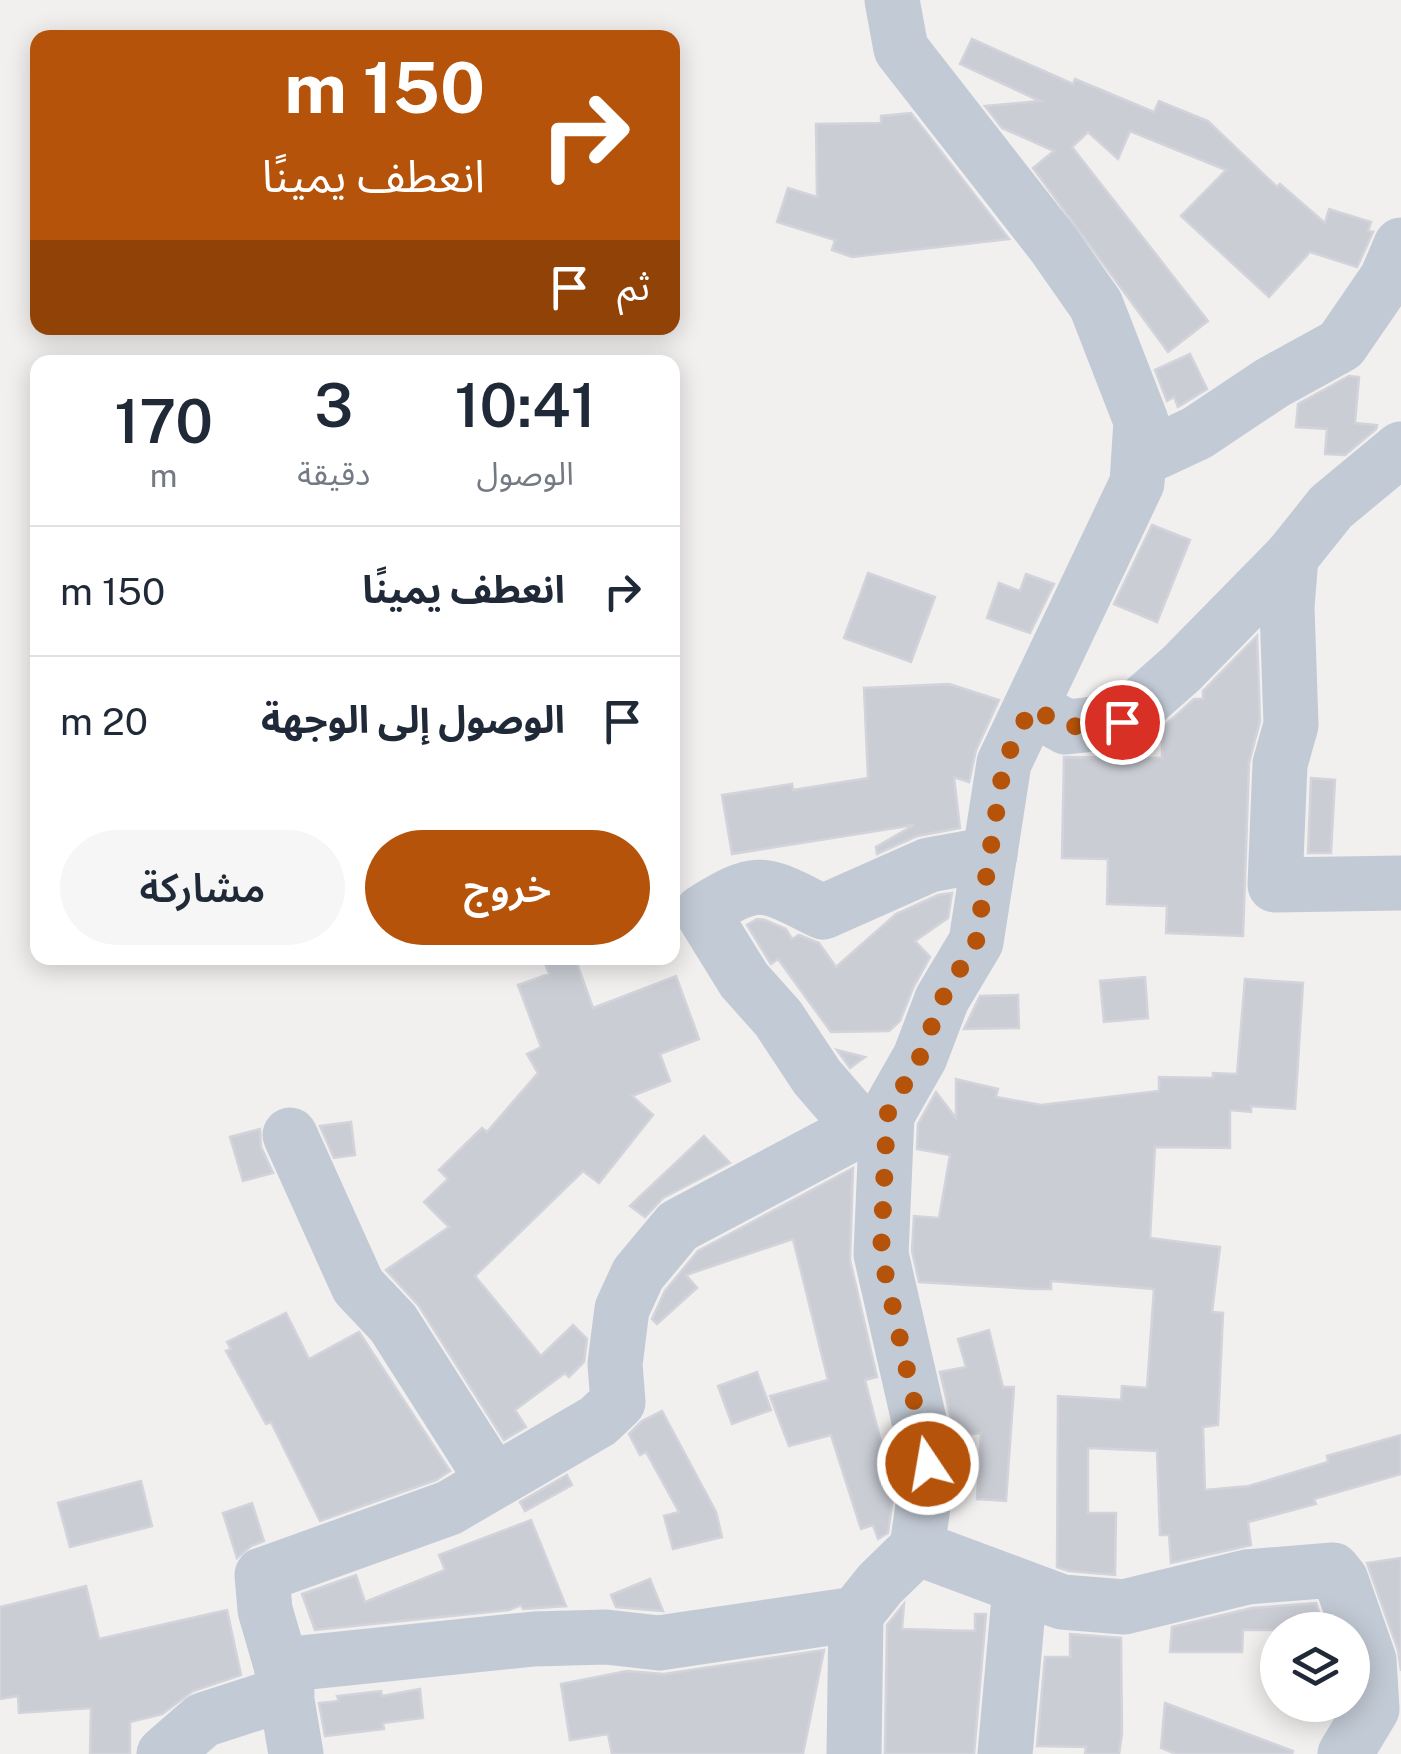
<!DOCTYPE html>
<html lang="ar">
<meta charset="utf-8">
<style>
:root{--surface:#fff;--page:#f6f6f7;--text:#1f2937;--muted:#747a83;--line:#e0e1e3;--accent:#b45309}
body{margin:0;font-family:"Public Sans","Noto Sans Arabic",sans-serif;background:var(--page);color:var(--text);direction:rtl;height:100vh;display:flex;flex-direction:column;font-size:38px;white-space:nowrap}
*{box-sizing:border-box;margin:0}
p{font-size:32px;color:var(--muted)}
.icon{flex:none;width:55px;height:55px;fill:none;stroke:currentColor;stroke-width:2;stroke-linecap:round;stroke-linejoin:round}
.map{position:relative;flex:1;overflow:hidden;direction:ltr}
.side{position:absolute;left:30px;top:355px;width:650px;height:610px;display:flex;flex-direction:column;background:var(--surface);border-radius:20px;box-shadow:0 5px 25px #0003;direction:rtl}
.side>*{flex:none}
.top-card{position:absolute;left:30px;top:30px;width:650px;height:305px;border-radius:20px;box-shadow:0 5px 25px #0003;direction:rtl;background:#b45309;color:#fff;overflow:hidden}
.fabs{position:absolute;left:1260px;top:1612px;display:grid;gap:20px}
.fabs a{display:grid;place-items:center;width:110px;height:110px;border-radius:50%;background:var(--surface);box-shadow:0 5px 25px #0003;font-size:50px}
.pin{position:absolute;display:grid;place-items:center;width:85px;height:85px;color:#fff;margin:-42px;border:5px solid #fff;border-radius:50%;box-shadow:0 2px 10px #0007}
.me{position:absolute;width:110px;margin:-55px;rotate:348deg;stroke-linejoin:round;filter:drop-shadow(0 0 8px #0008)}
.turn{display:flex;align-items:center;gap:35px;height:210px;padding:0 30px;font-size:45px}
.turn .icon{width:130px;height:130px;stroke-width:2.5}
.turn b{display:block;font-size:70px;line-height:85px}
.then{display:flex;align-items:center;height:95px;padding:0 30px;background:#0003;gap:20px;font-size:38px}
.eta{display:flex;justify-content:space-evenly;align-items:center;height:170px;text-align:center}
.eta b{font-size:60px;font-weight:600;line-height:70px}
.action{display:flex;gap:20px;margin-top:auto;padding:20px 30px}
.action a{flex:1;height:115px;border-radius:60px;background:var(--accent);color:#fff;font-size:40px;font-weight:600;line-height:115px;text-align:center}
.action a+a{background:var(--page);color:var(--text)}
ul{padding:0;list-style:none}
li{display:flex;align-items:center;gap:30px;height:130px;padding:0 30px;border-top:2px solid var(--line)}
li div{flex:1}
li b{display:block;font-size:38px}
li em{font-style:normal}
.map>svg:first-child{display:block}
</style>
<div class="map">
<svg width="1401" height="1754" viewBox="0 0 1401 1754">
<rect width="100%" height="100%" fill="#f2efef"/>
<g fill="#cbcdd5" stroke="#d3d4db" stroke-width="2.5">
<path d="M972,39l101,45 2,-5 79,33 5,-11 49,20 69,66 3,-3 45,39 4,-14 42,13 -3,9 5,1 -14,31 -2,4 -47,-15 -41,45 -88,-81 45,-46 -96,-39 -12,28 -30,-27 -16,15 136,174 -40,31 -135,-184 21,-17 -52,-23 -17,-22 55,-5 -80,-37z"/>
<path d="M911,113l98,126 -157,18 -20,-7 3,-10 -58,-18 11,-34 29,9 -1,-73 65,-1v-7z"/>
<path d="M1190,354l17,35 -29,18 -4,-10 -7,4 -12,-31z"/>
<path d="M1349,376l10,1 -4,46 22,2 -1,4 -31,26 -20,-1 2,-25 -31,-2 2,-23z"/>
<path d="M1152,525l38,15 -33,82 -43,-18z"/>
<path d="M868,573l67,24 -24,65 -67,-24z"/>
<path d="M1026,574l28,10 -24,49 -43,-15 12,-35 21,8z"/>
<path d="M1257,636l3,85 -11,42 -6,173 -77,-3 1,-27 -60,-2 1,-45 -46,-1 2,-101 98,1v-30l32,-29h9v-8z"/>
<path d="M949,684l50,16 -23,50 -7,32 -15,-5 6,51 -43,8 -40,18 -1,-7 38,-22 -182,29 -10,-59 70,-11 1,6 75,-12 -4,-90z"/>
<path d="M1311,778l24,2 -4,73h-23z"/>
<path d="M952,893l-4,25 -33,23 15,16 -17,31 -13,33 -11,10 -58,1 -53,-73 -7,5 -2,-3 -22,-36 10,-6 8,1 21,9 6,10 7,-4 20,8 17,24 60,-53 42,-19z"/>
<path d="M543,958h32l18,50 83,-32 23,63 -39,15 10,27 -38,15 21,19 -54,68 -16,-12 -108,105 66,80 32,-31 14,14 -3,23 -15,15 -4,-4 -50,37 11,17 -22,13 -85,-134 -33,-36 63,-43 -25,-25 24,-23 -9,-9 43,-42 5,4 51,-59 -11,-19 14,-7 -23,-62 31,-11z"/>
<path d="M1145,977l3,41 -44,4 -4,-41z"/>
<path d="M1245,979l58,4 -8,126 -44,-3v6l-21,-2v38l-75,-1 -5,91 70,9 -8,65 11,1 -5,112 -15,2 2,63 44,-4 79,-24 -1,-6 74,-21v39l-87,25 2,5 -68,18 3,23 -80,18 -2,-28h-9l-3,-84 -69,-3v65h28l-1,62 -46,-4 -12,-4 1,-171 63,4 1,-14 25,2 7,-99 -103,-8v8h-18l-114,-7 -7,-31 2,-35 25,2 11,-63 -33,-6 1,-25 18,-32 20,26v-39l42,10 -2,8 45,8 118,-14v-14l54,1v-5l24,1z"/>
<path d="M1018,995l1,33 -55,1 16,-33z"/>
<path d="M837,1050l28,7 -15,11z"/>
<path d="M351,1122l4,33 -21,3 -14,-32z"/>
<path d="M260,1129l1,18 12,26 -30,8 -13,-44z"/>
<path d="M704,1136l26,27 -67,35 -18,19 -15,-11z"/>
<path d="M853,1168l-3,92 27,117 -12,3 17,66 10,-3 5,22 -9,68 -10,6 -5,-14 -12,4 -30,-94 -42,11 -19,-50 58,-16 -35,-141 -107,36 11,13 -40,36 -5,-5 13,-28 33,-40z"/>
<path d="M286,1313l23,46 50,-27 91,139 -14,9 -116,41 -49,-99 -5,2 -40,-73 5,-2 -4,-7z"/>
<path d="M989,1330l14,57h11l-8,114 -29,-2 4,-66 -26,3 -15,-64 26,-5 -8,-28z"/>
<path d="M757,1372l14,38 -39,14 -14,-38z"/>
<path d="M662,1411l54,101 6,25 -49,12 -9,-33 15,-4 -33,-60 -6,3 -11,-21 13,-13z"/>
<path d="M567,1475l5,10 -47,26 -5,-9z"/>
<path d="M141,1481l11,45 -82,21 -12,-44z"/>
<path d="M252,1503l12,38 -13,5 -14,12 -14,-45z"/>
<path d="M531,1520l35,86 -43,3 -2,-4 -12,5 -194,20 -13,-36 54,-19 9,27 80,-32 -6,-15z"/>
<path d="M1401,1558v113l-3,-21 -31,-87z"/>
<path d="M650,1579l13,32 -47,-4 -5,-12z"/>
<path d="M86,1586l13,53 128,-29 14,65 -48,16 -31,23 -32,8v32h-40l1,-46 -72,5 -1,-17 -18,3v-92z"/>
<path d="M1316,1603l9,27h-82l-1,22h-72l2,-25 80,-19z"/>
<path d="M904,1604l-2,25 73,2v-17h11l-12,140h-89l2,-129z"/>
<path d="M1070,1634l51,4 1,96 -3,20h-34l1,-7 -49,-1 8,-89h25z"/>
<path d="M824,1650l-21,104h-191l-4,-20 -38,6 -9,-56 66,-13 37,3z"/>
<path d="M420,1689l3,29 -40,5 1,6 -59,7 -6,-33 20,-2 -2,-5 44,-5 1,5z"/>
<path d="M1165,1703l128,48 -1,3h-116l-15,-6z"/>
</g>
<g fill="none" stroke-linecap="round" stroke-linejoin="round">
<g stroke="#c2cad5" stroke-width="55">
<path d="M1401,449l-70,58 -40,50 -4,50 4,118 -11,39 -5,121 126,-2"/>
<path d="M1139,460l58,-27 75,-50 69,-38 46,-67 14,-33"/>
<path d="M1031,707l35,20 56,-6 59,-52 110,-112"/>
<path d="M887,1115l-6,139 48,210 -12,84"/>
<path d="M863,1130l-46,-53 -39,-59 -34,-38 -42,-68c59,-37 61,-29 121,0l106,-47 61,-11"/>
<path d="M290,1135l68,151 35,37 100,157"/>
<path d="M281,1665l253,-26 72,-2 53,6 197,-29 24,-30 37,-36 145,54 62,5 123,-30 86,-7 8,10 28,80 3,49 -27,45"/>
<path d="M164,1754l39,-34 84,-27"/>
<path d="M296,1754l-15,-89 -16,-55 -3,-35 187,-67 149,-87 20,-19 -3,-38 7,-55 16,-35 40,-48 209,-111 33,-58 22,-58 34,-57 28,-179 133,-280 4,-62 -45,-116 -42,-60 -153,-196 -9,-49"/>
<path d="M854,1754l2,-140"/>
<path d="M1005,1754l15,-167"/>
</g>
</g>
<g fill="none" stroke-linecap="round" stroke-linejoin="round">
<path stroke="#b45309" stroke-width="18" stroke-dasharray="0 32.4" d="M928,1464l-47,-210 6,-139 33,-58 22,-58 34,-57 28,-179 27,-56 35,20 56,-5"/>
</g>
</svg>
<div class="fabs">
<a><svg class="icon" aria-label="layers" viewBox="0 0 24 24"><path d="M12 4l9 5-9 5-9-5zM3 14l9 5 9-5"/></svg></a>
</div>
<div class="pin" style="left:1122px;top:722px;background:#d93025"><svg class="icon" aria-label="arrive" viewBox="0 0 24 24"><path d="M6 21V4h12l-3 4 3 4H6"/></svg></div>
<svg class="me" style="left:928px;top:1464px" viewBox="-20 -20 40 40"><circle r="17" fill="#b45309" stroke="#fff" stroke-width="3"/><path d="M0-11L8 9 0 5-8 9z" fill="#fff"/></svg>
<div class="top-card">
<div class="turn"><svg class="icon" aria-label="right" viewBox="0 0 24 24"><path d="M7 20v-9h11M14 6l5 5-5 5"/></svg><div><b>150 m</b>انعطف يمينًا</div></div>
<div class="then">ثم<svg class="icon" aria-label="arrive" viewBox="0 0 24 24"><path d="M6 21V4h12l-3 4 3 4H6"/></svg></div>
</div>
<section class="side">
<div class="eta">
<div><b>10:41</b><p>الوصول</p></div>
<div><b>3</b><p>دقيقة</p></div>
<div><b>170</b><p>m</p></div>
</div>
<ul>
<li><svg class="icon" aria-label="right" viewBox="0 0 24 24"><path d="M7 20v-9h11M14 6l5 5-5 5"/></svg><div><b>انعطف يمينًا</b></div><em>150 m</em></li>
<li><svg class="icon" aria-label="arrive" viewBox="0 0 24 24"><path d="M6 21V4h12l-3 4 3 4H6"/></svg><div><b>الوصول إلى الوجهة</b></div><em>20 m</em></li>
</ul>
<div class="action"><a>خروج</a><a>مشاركة</a></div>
</section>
</div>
